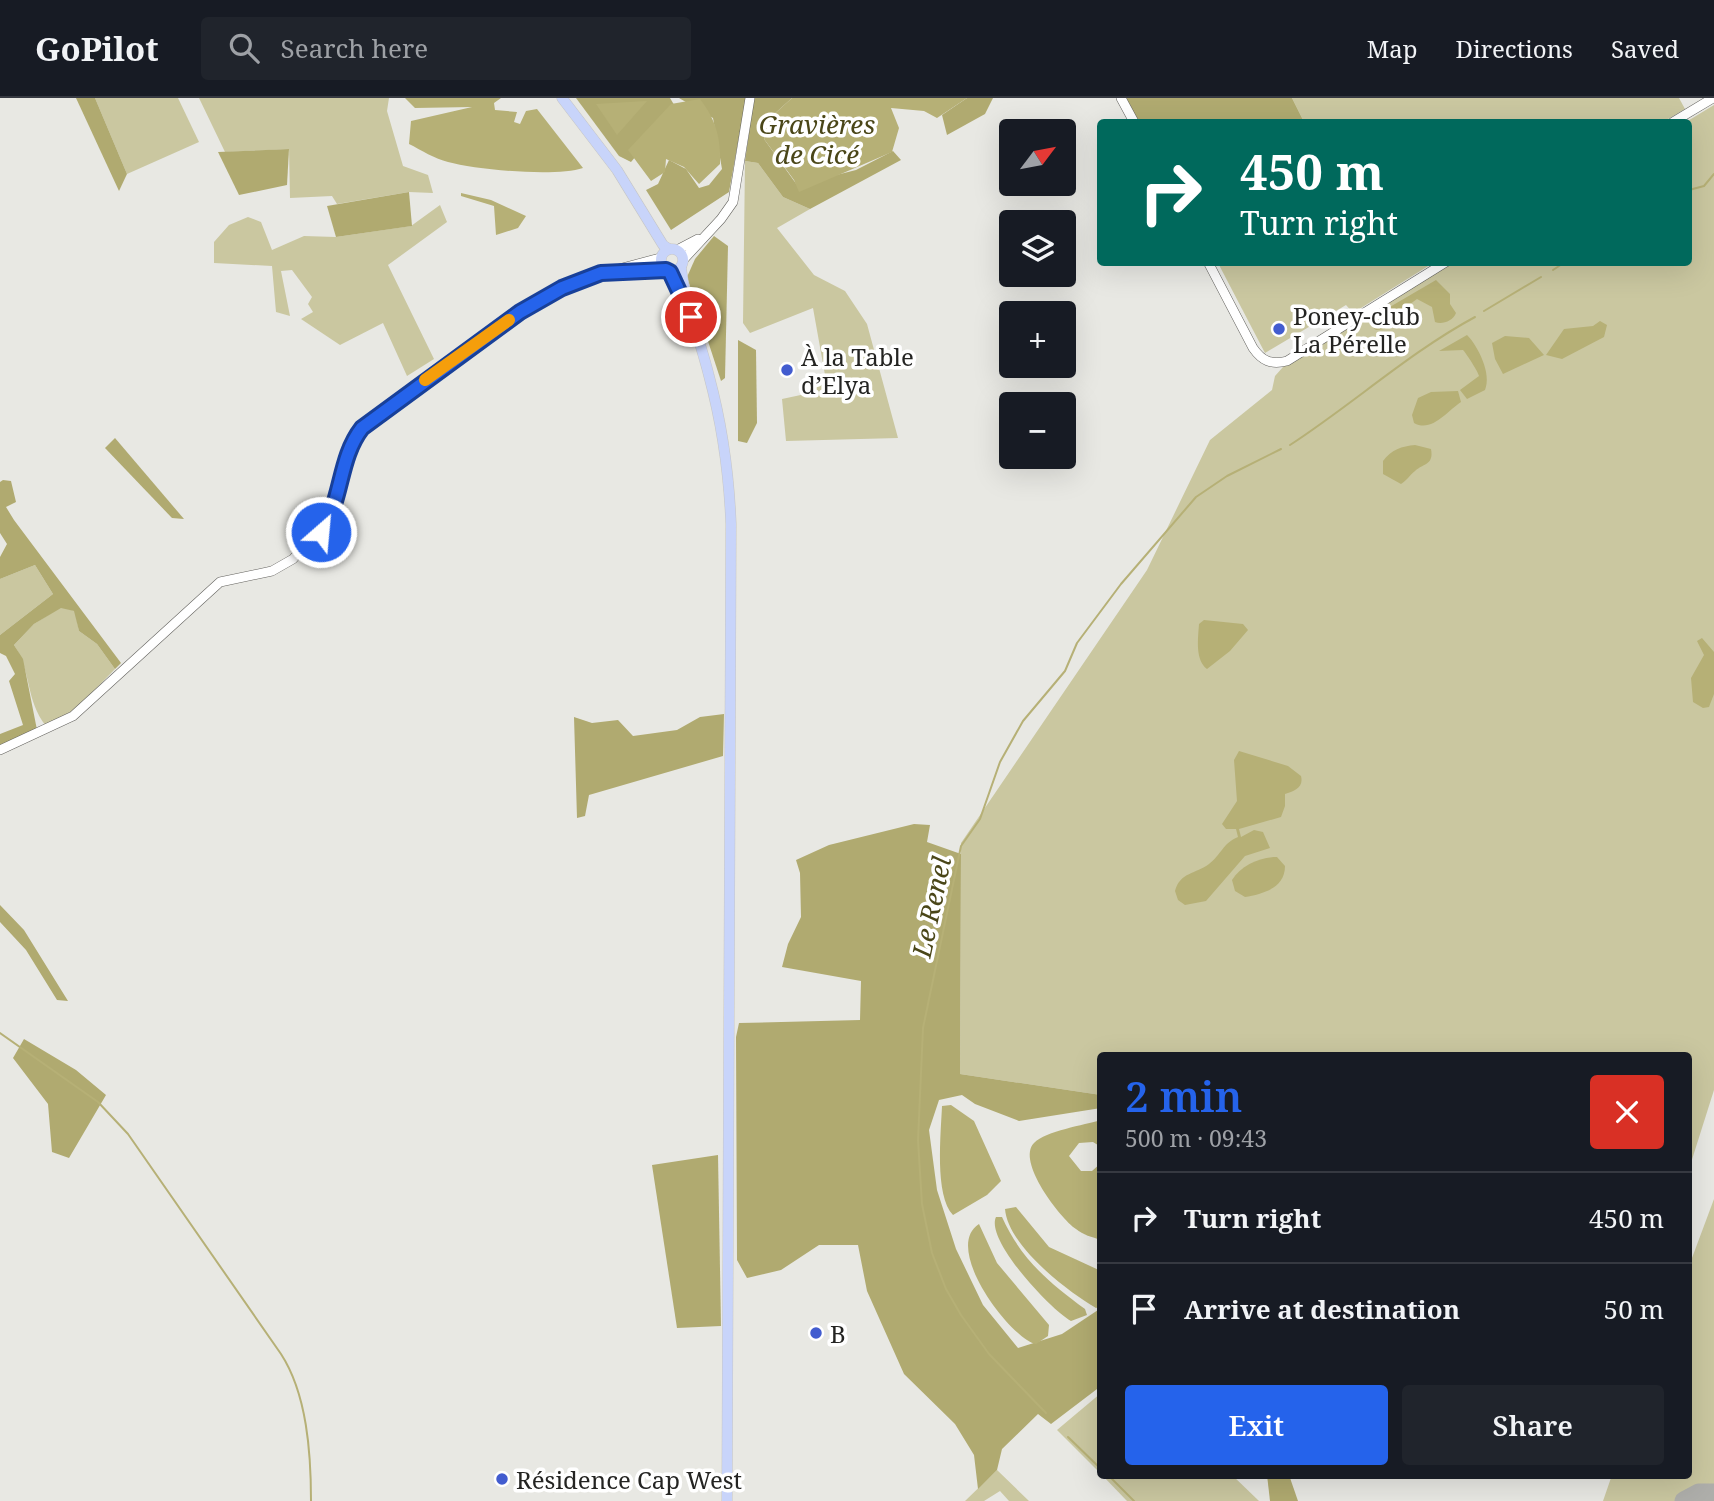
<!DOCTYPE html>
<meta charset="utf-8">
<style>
:root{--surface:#171b24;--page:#20242c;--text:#f1f3f6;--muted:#9ea1a6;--line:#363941;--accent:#2563eb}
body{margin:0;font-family:"Noto Serif",serif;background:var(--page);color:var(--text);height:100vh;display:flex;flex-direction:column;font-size:26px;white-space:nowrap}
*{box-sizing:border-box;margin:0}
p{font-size:23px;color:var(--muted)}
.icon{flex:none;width:38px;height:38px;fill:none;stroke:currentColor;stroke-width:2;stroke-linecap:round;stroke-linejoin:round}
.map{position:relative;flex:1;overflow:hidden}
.sheet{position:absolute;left:1097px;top:954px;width:595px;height:427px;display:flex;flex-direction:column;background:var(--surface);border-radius:7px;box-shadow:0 7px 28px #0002}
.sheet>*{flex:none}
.banner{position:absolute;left:1097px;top:21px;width:595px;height:147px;border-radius:7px;box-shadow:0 7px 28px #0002;background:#00695c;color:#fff;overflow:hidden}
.needle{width:46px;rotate:58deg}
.tools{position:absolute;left:999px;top:21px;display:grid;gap:14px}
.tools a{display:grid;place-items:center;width:77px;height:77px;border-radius:7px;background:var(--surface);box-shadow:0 7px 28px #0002;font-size:35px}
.pin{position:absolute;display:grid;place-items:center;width:60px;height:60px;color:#fff;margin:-30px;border:4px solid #fff;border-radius:50%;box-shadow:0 2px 7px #0007}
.me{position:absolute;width:77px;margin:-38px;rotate:27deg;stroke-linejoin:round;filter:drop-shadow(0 0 5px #0008)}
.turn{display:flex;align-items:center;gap:24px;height:147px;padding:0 28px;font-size:32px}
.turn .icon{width:91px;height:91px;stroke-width:2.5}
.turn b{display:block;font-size:49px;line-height:60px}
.round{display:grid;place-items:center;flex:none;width:74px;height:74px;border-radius:7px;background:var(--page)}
.overview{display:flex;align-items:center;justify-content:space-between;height:119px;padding:0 28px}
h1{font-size:42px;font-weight:600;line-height:52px;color:var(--accent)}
.primary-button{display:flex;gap:14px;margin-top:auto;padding:14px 28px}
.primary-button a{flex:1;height:80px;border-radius:7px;background:var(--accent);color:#fff;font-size:28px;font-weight:600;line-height:80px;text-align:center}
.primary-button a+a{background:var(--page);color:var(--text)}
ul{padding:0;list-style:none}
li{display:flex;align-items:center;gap:21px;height:91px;padding:0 28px;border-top:2px solid var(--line)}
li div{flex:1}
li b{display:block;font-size:26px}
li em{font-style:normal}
header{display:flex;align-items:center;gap:42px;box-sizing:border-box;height:98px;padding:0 35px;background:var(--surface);border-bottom:2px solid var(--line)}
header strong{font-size:33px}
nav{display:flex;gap:38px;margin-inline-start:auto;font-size:24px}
.search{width:490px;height:63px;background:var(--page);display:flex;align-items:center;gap:18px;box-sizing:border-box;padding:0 24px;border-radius:7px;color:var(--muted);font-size:26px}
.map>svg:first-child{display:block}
</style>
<header>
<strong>GoPilot</strong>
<div class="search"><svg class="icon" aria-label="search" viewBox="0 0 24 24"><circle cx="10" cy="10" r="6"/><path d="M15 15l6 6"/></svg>Search here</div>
<nav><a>Map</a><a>Directions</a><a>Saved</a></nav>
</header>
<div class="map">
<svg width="1714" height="1403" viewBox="0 0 1714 1403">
<rect width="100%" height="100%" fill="#e8e8e3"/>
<g fill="#cac7a0">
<path d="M95,0h83l21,44 -72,32z"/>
<path d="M199,0h190l-2,13 16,55 25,9 5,18 -24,-1 -72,12 -5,-8 -42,2 -1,-49 -64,3z"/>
<path d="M1292,0h387l6,11 -22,13h-359z"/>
<path d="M1714,7v985l-25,79v-114h-588v40l-141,-21 1,-231 186,-273 63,-130 62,-50 3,-14 8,-9 170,-104 236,-1 -3,-140z"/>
<path d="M745,63l13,2 25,34 27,12 -33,19 37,47 31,16 22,33 31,114 -112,3 -4,-42 28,-6 -1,-13 16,-5 -12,-67 -63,25 -7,-10z"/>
<path d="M440,107l7,17 -59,43 46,94 -27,17 -24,-53 -43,22 -39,-26 12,-7 -5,-8 4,-7 -20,-27 -11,1 9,45 -14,-4 -4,-46 -58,-3v-21l15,-17 19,-8 13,5 11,28 32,-14 32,1 75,-11z"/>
<path d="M1218,165h215l-80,50 -7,-8 -81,48z"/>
<path d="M35,467l18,29 -53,41v-56z"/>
<path d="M61,509l14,4 4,20 18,13 18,25 -38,39 -31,18c-21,-27 -14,-54 -32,-81l20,-21z"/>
<path d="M1714,1101v302h-111l9,-26h77v-209z"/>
<path d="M1101,1295v81l-44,-44z"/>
<path d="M997,1372l32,31h-20l-9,-10 -16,10h-19z"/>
<path d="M1102,1377h130l27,26h-132z"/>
</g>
<g fill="#b0aa70">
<path d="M76,0h19l32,76 -8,17z"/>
<path d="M576,0h94l6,10 -45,54 -12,-6z"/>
<path d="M679,0h67l-17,94 -58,38 -25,-40 12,-6 11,-24 17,9 13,19 10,-3 13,-16 -9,-51z"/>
<path d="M754,0h38l-20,18 -8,23 33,46 59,-15 37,-19 8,9 -91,49 -27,-12 -25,-34 -13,-2z"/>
<path d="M967,0h26l-8,16 -38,21 -5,-20z"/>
<path d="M1126,0h166l12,24h-165z"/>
<path d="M289,51l-2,36 -48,10 -21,-43z"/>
<path d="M409,94l3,34 -76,11 -9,-31z"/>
<path d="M714,138l14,10 -3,132 -4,3 -34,-104 8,-18z"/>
<path d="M738,242l18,10 1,73 -10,20 -9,-2z"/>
<path d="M115,340l69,81 -12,-1 -67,-70z"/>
<path d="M3,382l8,1 5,21 -10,5 8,13 107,143 -6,6 -18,-25 -18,-13 -5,-20 -13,-3 -27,16 -20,21 9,14 15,76 -38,15v-16l23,-9 -14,-44 6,-7 -9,-18 -6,-3v-18l53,-41 -18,-29 -35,14v-22l7,-13 -7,-11v-51z"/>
<path d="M724,616l-1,42 -134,39 -4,21 -8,2 -3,-101 18,6 26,-3 15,16 44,-6 23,-13z"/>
<path d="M914,726l16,1 -3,17 34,12 -1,220 141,21v13l-82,13 -44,-17 -13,-9 -23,5 -10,30 8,60 19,59 27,56 35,43 44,-14 39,-26v78l-50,38 -13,-10 -36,35 -5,21 -19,19 -4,-34 -19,-31 -51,-50 -37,-83 -9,-46h-39l-38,25 -34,8 -10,-18 -1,-223 3,-14 121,-3 1,-39 -79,-14 6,-23 13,-27 -1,-44 -4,-13 33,-15z"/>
<path d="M0,807l24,25 44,71 -11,-1 -31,-50 -26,-28z"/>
<path d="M24,941l52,31 30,25 -37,63 -17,-6 -4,-48 -35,-46z"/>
<path d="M718,1057l3,171 -44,2 -25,-163z"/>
<path d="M1267,1377h22l9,26h-28z"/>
</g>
<g fill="#b6b076">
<path d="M405,0h96l-7,5 1,7 22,2 -3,10 6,2 6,-13 11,-2 46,59c-27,9 -106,2 -135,-6 -13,-3 -27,-12 -39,-18l2,-23 61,-14 -57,1z"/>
<path d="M792,0h175l-30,20 -13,-7 -33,-3 8,20 -7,24 -93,40 -5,-12 -30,-41 8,-23z"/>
<path d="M700,1c16,21 21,39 20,65l-21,20 -15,-17 -18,-8 -1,13 -14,9 -23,-31 43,-46z"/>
<path d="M647,3l-30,34 -21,-31z"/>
<path d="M461,95l30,7 35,16 -8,12 -22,7 -2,-29 -33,-10z"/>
<path d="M1436,182l14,14v10l6,9c-3,8 -14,12 -21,9l-3,-15 -15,-8 -22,16 -10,14 -9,1 -6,-5 1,-7z"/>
<path d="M1600,223l7,4 -3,12 -42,22 -16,-4 18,-26 29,-3z"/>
<path d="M1467,237c11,11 25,39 18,55l-18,9 -7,-9 19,-14c0,-3 -13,-23 -16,-26l-24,1z"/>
<path d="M1505,238l24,2 15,17 -41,19 -8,-15 -3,-16z"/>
<path d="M1458,293l3,11c-14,9 -29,31 -47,21l-2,-8 6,-17 13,-6z"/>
<path d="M1415,347l16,4c3,16 -7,14 -16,22 -6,5 -8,9 -14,13l-18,-10v-13c8,-11 19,-15 32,-16z"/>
<path d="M1204,522l39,4 5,6 -18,21 -23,18c-12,-9 -9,-30 -8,-45z"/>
<path d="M1702,540l12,14v42l-5,13 -6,1 -10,-6 -2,-24 13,-23 -7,-14z"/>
<path d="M1239,653l49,15 13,10c3,12 -7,15 -16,18v12l-4,11 -42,12 2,8 13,-7 9,2 7,16 -25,8 -39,45 -21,4 -7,-5 -3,-9c5,-19 21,-17 34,-27 12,-9 14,-21 29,-27l-2,-8h-10l-4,-5 15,-23 -3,-41z"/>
<path d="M1277,759l8,9c0,22 -22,28 -40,31l-10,-6 -3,-11c9,-15 29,-23 45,-23z"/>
<path d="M951,1007l23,16 27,60 -14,14 -34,20c-19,-19 -12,-83 -11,-109z"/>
<path d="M1101,1022v27l-8,-5 -14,1 -10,13 12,15h11l9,-8v77c-9,-3 -18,-5 -25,-11 -16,-11 -60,-68 -42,-86 12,-12 50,-18 67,-23z"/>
<path d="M1016,1109l33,40 52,24v35l-5,2c-29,-17 -88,-62 -91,-99z"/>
<path d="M996,1119h6c19,42 46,65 83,92l2,6 -16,6c-20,-11 -86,-81 -75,-104z"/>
<path d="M979,1126l18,39 52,62 -1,11 -12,8c-24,-4 -95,-96 -57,-120z"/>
</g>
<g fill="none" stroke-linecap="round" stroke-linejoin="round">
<g stroke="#b6b076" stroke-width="2">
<path d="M1689,92l15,-4 10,-12"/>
<path d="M1553,172l12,-8"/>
<path d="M1484,213l57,-34"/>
<path d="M1290,347c63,-41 120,-93 185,-128"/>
<path d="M0,935l98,69 30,32 153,220c26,40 30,99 30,147"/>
<path d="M1046,1315l-57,-59 -28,-39 -15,-26 -14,-36 -10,-49 -4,-64 5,-112 38,-182 19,-27 20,-57 23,-41 42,-50 12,-28 44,-59 75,-87 31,-21 54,-27"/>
<path d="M1068,1339l33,32"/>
<path d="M1108,1377l26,26"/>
</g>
<path stroke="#aeaeaa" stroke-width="19" d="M1684,1403l15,-8h15"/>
<g stroke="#63625e" stroke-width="10">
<g id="secondary">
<path d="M1121,0l13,24"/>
<path d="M1673,24l40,-24"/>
<path d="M677,152l21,-11"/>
<path d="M683,162l38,-41 12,-17 17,-104"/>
<path d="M1208,164l45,86c9,13 18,17 34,13l159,-99"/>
<path d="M617,175l49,-3"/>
<path d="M0,652l73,-34 147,-134 52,-11 21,-12 38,-43 18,-68 23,-29 167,-119 42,-21 79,-21"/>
</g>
</g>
<g stroke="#c6c6c6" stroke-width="11">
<g id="primary">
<path d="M562,0l55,72 46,75 6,4"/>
<circle cx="672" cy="162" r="11"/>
<path d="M681,169c4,37 19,72 28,109 13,48 20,98 22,148l-4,977"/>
<path d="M670,174l12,25"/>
</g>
</g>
<use href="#secondary" stroke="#fff" stroke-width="9"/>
<use href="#primary" stroke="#c8d4fa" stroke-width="10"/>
</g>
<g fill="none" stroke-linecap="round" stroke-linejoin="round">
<g stroke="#184099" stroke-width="18">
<path id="route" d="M321,434c22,-32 17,-73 41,-104l158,-116 42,-24 39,-15 65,-3 4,2 21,45"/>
</g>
<use href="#route" stroke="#2563eb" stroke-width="12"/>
<path stroke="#f59e0b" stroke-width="12" d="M425,282l84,-60"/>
</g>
<g fill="#425ccf" stroke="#fff" stroke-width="2.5">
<circle cx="1279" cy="231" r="7"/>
<circle cx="787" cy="272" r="7"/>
<circle cx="816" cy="1235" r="7"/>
<circle cx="502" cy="1381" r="7"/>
</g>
<g text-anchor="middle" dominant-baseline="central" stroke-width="7" stroke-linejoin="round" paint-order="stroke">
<g font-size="24" fill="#242422" stroke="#fff" text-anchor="start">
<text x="1293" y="217">Poney-club<tspan x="1293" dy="28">La Pérelle</tspan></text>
<text x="801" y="258">À la Table<tspan x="801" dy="28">d’Elya</tspan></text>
<text x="830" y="1235">B</text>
<text x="516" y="1381">Résidence Cap West</text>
</g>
<g font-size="26" font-style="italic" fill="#4a4618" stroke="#fff">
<text x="817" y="26">Gravières<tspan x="817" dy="30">de Cicé</tspan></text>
<text transform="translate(931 809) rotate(-78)">Le Renel</text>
</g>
</g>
</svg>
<div class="tools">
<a><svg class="needle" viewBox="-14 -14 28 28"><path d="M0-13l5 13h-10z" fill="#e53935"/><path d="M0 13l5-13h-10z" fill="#9ea1a6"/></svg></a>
<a><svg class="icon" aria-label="layers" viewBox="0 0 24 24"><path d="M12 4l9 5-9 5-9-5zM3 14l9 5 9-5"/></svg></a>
<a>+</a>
<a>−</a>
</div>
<div class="pin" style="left:691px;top:219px;background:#d93025"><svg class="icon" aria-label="arrive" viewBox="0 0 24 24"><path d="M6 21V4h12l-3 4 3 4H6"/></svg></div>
<svg class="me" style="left:321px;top:434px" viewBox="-20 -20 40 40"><circle r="17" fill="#2563eb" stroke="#fff" stroke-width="3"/><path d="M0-11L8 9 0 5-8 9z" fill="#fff"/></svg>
<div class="banner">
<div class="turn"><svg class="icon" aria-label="right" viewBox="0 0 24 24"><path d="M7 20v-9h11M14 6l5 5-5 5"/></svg><div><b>450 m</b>Turn right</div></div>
</div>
<section class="sheet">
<div class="overview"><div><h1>2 min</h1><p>500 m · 09:43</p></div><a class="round" style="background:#d93025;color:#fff"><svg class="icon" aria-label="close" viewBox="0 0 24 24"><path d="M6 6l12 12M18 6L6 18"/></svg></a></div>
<ul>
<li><svg class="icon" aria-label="right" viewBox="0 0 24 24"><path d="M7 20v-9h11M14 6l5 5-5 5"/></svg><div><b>Turn right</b></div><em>450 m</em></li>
<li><svg class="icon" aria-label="arrive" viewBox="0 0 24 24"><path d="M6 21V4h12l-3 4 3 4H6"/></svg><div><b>Arrive at destination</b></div><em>50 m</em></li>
</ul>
<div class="primary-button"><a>Exit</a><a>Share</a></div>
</section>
</div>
